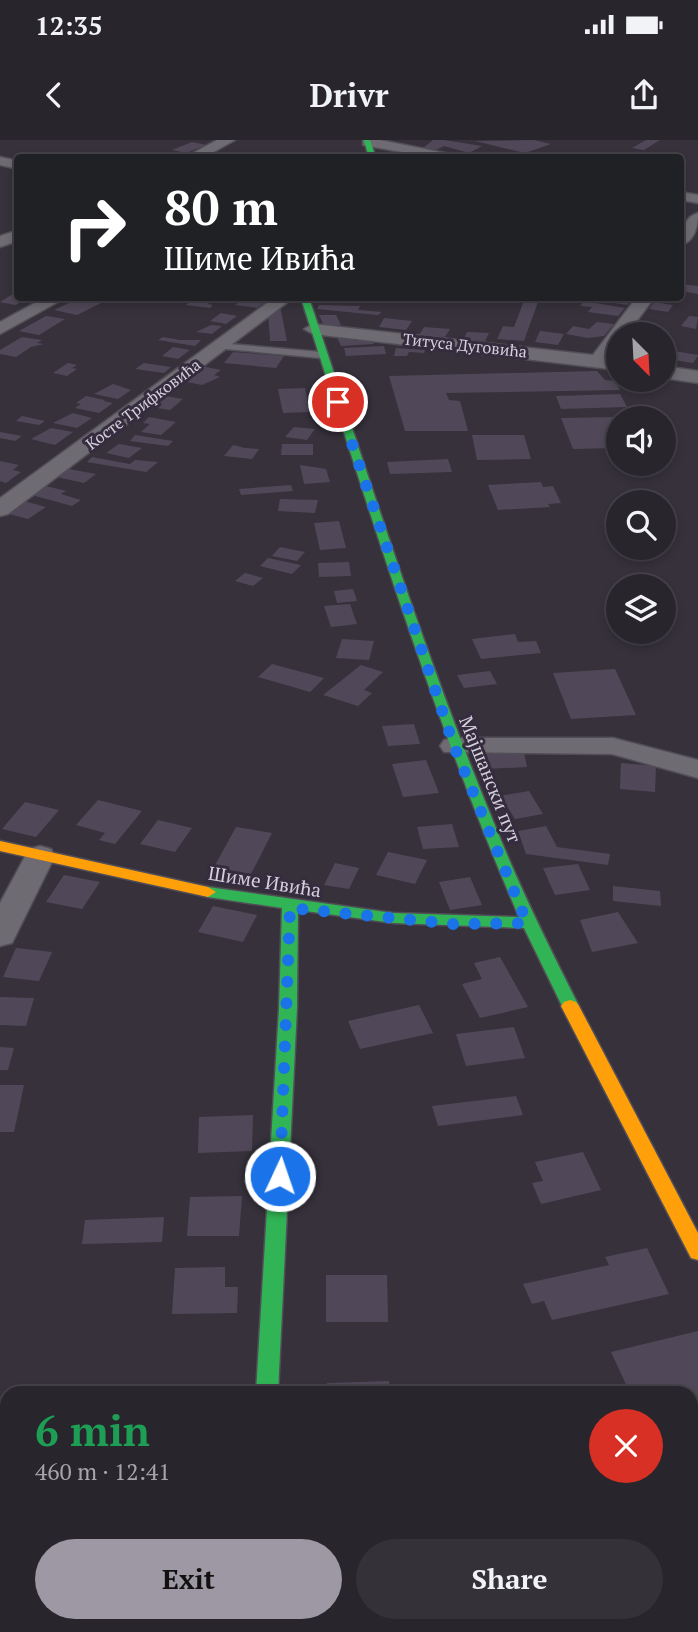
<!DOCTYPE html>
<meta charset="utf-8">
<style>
:root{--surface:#28252c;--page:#343138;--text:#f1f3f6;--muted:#a5a5a9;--line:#444248;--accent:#9d98a3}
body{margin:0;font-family:"PT Serif",serif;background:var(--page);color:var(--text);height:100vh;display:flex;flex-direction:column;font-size:26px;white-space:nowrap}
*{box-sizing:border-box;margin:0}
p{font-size:23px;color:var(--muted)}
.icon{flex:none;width:38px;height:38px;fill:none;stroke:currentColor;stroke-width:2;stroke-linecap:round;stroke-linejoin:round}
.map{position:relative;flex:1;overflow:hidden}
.details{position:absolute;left:0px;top:1246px;width:698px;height:247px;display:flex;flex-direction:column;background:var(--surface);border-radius:21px 21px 0 0;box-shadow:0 4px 10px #0003,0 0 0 2px var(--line)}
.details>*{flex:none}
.guide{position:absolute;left:14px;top:14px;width:670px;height:147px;border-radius:7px;box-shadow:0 4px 10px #0003,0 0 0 2px var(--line);background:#202124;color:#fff;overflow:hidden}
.needle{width:46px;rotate:156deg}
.controls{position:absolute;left:606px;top:182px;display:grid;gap:14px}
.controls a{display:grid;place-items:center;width:70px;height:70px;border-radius:50%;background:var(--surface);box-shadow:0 4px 10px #0003,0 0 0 2px var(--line);font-size:35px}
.pin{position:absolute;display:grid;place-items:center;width:60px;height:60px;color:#fff;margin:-30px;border:4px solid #fff;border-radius:50%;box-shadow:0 2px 7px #0007}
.me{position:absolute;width:77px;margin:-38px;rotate:3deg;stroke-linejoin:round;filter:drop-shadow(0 0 5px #0008)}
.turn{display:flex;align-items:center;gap:24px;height:147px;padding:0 35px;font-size:32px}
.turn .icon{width:91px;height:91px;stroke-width:2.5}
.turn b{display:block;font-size:49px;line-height:60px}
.round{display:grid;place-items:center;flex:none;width:74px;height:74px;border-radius:37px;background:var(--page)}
.headline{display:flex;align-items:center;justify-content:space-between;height:119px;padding:0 35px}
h1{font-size:42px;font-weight:600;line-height:52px;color:#1e9e55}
.button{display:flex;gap:14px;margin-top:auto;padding:14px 35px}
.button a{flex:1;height:80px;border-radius:42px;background:var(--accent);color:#111;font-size:28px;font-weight:600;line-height:80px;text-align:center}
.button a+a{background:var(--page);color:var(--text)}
.status{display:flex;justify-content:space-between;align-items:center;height:49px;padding:0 35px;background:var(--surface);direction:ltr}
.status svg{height:19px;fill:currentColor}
header{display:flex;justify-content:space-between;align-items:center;height:91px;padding:0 35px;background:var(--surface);font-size:32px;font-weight:600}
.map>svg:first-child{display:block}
</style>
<div class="status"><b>12:35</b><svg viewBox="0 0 49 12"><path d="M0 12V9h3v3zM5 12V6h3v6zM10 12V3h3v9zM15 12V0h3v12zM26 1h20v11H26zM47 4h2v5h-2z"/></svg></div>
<header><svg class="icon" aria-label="back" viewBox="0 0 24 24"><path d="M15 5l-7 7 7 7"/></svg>Drivr<svg class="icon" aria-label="share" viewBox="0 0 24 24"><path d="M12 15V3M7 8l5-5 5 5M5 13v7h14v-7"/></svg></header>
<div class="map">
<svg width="698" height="1492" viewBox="0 0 698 1492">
<rect width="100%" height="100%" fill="#36313b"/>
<g fill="#504858">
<path d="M433,0h11l38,6 -13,7 -25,-7 -8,4 -13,-2z"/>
<path d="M534,0l17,4 -26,9 -50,-12z"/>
<path d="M646,0h14l-16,10 -12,-2z"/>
<path d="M192,2l14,3 -20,8 -14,-3z"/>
<path d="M681,144l17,2v8l-17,-3z"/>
<path d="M13,154l5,4h12l-15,7 -15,-3z"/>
<path d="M79,158l26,3 -28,14 -23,-5z"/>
<path d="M244,158h27l-14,10 -22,-3z"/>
<path d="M525,158l14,1 -15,42 -27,-2 6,-13 11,1z"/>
<path d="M611,158h21l-5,7 -19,-3z"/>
<path d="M192,159l19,2 -3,3 5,1 -3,3 -24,-3z"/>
<path d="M584,161l41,7 -7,8 -30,-4 4,-5 -12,-1z"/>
<path d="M654,162l19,3 -5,7 -19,-3z"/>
<path d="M319,165l41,1 -2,4 24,2 -4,3 -61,-6z"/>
<path d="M280,166l7,35h-17l-2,-31z"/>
<path d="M221,173l16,3 -11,8 -16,-3z"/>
<path d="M319,175h17l5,10 -17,1z"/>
<path d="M46,176l19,3 -26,16 -20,-4z"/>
<path d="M689,176l9,1 -2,12 -15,-3z"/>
<path d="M384,178l28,3 -6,9 -27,-3z"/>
<path d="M597,182l17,2 -10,12 -16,2 -22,-4 7,-8 16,3z"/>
<path d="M211,185l11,1 -10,8 -16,-2z"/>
<path d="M424,187l26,2 -5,8 -26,-2z"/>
<path d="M540,191l24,3 -6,11 -23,-3z"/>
<path d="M467,192l22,1 -4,8 -22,-1z"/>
<path d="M351,194l4,7 17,-1 2,4 -33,2 -5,-11z"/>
<path d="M22,197l20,3 -5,3 7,1 -13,3 -15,10 -16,-3v-4z"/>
<path d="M163,197l17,3h21l-6,6 -37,-6z"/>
<path d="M384,206l2,8 -40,2 -2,-8z"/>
<path d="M173,207l17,3 -12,9 -16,-3z"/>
<path d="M396,208l29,2 -1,3 -15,-1 -2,4h-13z"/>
<path d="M674,211l24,4v1l-5,7 -26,-4z"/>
<path d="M233,212l51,4 -8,12 -52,-5z"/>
<path d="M68,223l9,2 -5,3 5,1 -10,7 -14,-3z"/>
<path d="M144,223l27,4 -7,6 -29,-4z"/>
<path d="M201,226l20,4 -7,5 6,2 -18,8 -20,-4z"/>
<path d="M597,231l8,9 10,1 5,9 -174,3 3,7 11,1 8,30h-63l-16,-55z"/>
<path d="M113,244l18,6 -13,9 -24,-5z"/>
<path d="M305,248l5,24 -27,1 -5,-24z"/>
<path d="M620,254l7,13 -66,2 -5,-13z"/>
<path d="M86,256l19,4 -2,1 10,2 -14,10 -24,-5 6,-4 -5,-1z"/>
<path d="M165,256l18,3 -13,11 -19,-3z"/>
<path d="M73,273l19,5 -15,10 -24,-5z"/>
<path d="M22,276l23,5 -6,4 -23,-4z"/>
<path d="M149,277l27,5 -15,13 -20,-3 9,-8 -7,-1z"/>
<path d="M618,277v31l-45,1 -12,-31z"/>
<path d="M294,287l21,2 -8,11 -22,-3z"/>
<path d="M51,288l22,4 -18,13 -24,-6z"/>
<path d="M0,292l22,4 -7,5 -15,-3z"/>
<path d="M135,295l38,6 -5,5 -38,-5z"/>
<path d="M472,295h52l7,24 -54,1z"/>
<path d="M119,304l23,4 -13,10 -23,-5z"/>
<path d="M282,304h31v11h-32z"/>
<path d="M233,305l12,3 14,1 -7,10 -28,-3z"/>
<path d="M92,317l38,7 5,-4 23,2 -12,10 -59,-10z"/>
<path d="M448,319l4,13 -62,2 -3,-12z"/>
<path d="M0,321l19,4 -6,5 8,2 -15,11 -6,-2z"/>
<path d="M300,325l26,4 4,13 -26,2z"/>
<path d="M69,329l27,5 -12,9 -27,-6z"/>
<path d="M541,342l2,5 10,-1 8,17 -13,1 2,3 -52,3 -10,-25z"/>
<path d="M291,345l2,6 -52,4 -2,-6z"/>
<path d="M46,346l20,5 -5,3 20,6 -9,6 -40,-11z"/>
<path d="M280,359l38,1 -3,13 -37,-2z"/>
<path d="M24,361l22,6 -18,12 -23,-6z"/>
<path d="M339,381l7,27 -26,2 -6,-27z"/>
<path d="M280,407l25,5 -8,9 -25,-5z"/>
<path d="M268,418l33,7 -9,9 -32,-8z"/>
<path d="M349,422l2,14 -32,1 -1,-14z"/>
<path d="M245,433l18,5 -10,8 -18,-5z"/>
<path d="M353,449l4,12 -20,2 -3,-12z"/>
<path d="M350,464l7,20 -26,3 -7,-21z"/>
<path d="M515,494l3,8 18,-1 5,12 -60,6 -9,-20z"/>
<path d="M342,499l32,2 -5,19 -33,-2z"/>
<path d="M272,524l52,14 -14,14 -52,-15z"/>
<path d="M361,525l22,7 -19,18 8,3 -14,13 -35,-11z"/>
<path d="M615,529l21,46 -65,4 -18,-46z"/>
<path d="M490,531l7,13 -33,4 -7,-13z"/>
<path d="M414,584l6,20 -32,2 -6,-20z"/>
<path d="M523,607l4,20 -42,2 -4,-21z"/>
<path d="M426,620l13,33 -36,4 -11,-33z"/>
<path d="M621,623l35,3 -1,26 -35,-3z"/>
<path d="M529,651l14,23 -28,5 -15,-23z"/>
<path d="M98,660l44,11 -27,33 -16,-4 6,-7 -29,-8z"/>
<path d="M25,662l34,8 -23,27 -34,-8z"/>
<path d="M158,680l34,8 -17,24 -35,-8z"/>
<path d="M452,684l7,23 -36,2 -6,-22z"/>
<path d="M546,686l11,21 53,7 -2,11 -82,-11 -8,-23z"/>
<path d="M236,687l36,6 -21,41 -37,-7z"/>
<path d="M388,712l39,8 -12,24 -39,-9z"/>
<path d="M335,723l24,5 -10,21 -25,-4z"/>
<path d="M578,724l12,26 -35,5 -12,-27z"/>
<path d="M64,735l36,7 -18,27 -36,-7z"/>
<path d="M470,737l12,28 -32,5 -11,-28z"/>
<path d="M613,746l47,5 1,15 -48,-5z"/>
<path d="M213,766l44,9 -14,27 -45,-10z"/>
<path d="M618,772l20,31 -46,9 -12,-32z"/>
<path d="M16,808l36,4 -13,29 -36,-4z"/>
<path d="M500,817l28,50 -48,11 -18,-34 20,-5 -8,-16z"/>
<path d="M0,857l34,1 -8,28 -26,-1z"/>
<path d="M419,865l14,28 -73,16 -12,-28z"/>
<path d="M514,887l11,31 -59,8 -10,-32z"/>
<path d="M0,907l14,1 -6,22h-8z"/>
<path d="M0,945h24l-10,47h-14z"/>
<path d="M516,956l7,19 -85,11 -6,-20z"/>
<path d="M253,975l-1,36 -54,2 1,-36z"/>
<path d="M583,1012l18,38 -60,14 -9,-21 11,-2 -8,-19z"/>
<path d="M242,1056l-3,40h-52l3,-39z"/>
<path d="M164,1077l-2,25 -80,2 3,-24z"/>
<path d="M647,1108l22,46 -117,26 -8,-19 -12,3 -9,-20 86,-19 -4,-8z"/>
<path d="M225,1127v20h13l-1,26 -65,1 3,-46z"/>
<path d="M326,1135h61l1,47h-62z"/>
<path d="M698,1191v66l-7,2v-6h-35l-1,-3 -25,3 -19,-41z"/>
<path d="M389,1241l1,12h-63v-10z"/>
<path d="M228,1244l-1,9h-54v-8z"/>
<path d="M698,1321v29l-7,-14v-13z"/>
<path d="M698,1398v89h-1l-6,-25v-63z"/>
<rect x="134" y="1486" width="79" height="6"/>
</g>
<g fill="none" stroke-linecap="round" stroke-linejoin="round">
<g stroke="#524e57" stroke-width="3">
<path id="lane" d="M218,203l103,9 5,3 -5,3 -106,-10 -2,-2z"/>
</g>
<g stroke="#524e57" stroke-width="3">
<g id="street">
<path d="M217,0h18l-32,18h-19z"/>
<path d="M363,0h17l90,18h-35l-67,-12 -5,-1z"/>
<path d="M0,17l18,4v8l-18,-4z"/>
<path d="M681,52l17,3v8l-17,-3z"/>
<path d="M698,73c0,13 -3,28 -17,32 0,-13 3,-28 17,-32z"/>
<path d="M18,90v11l-18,6v-11z"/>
<path d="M44,158h21l-65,36v-12z"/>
<path d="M274,158h19l-285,216 -8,2v-18z"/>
<path d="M636,158h18l-27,36h-9v13l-8,10 8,1v12l-305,-36 -9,-5 9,-5 280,31z"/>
<path d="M663,226l35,5v12l-35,-5z"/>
<path d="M454,598h159l85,22v18l-86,-24 -168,-2 -4,-6 4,-6z"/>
<path d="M40,706l11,3 4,7 -39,79 -4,8 -12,3v-43l29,-54z"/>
<rect x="233" y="1486" width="50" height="6"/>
</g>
</g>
<g stroke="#524e57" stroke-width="3">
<g id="fast">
<path d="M364,0h6l6,18h-7z"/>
<path d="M301,158h8c60,179 116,360 189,535 24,59 52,116 81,173l-3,4h-12l-40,-82 -131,-5 -95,-13 -1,98 -19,385h-22l23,-385 3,-100 -74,-11 -8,-5 8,-5 185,26 126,4c-87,-201 -151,-410 -218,-619z"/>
</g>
</g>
<g stroke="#524e57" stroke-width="3">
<g id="slow">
<path d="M0,701l208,46 8,5 -8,5 -208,-46z"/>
<path d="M570,860l6,2 3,4 119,227v27l-7,-2 -130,-252 3,-4z"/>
</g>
</g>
<use href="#lane" fill="#6e6b72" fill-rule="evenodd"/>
<use href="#street" fill="#6e6b72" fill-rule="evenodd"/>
<use href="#fast" fill="#30b455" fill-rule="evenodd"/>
<use href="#slow" fill="#ff9f0a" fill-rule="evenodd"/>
</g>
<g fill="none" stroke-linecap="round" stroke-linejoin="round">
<path stroke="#1a73e8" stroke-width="12" stroke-dasharray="0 21.6" d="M280,1036l10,-268 164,16 73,-1 -73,-177 -116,-344"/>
</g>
<g text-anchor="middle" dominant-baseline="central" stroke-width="6" stroke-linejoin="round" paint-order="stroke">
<g font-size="16" fill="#d5d0db" stroke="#352d3f">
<text transform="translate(465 205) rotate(6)">Титуса Дуговића</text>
<text transform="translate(143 264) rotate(-37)">Косте Трифковића</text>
</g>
<g font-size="19" fill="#d5d0db" stroke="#352d3f">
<text transform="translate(491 639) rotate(68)">Мајшански пут</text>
<text transform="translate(265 741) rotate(9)">Шиме Ивића</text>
</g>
</g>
</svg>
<div class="controls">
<a><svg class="needle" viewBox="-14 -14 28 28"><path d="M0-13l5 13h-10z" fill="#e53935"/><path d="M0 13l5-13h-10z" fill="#a5a5a9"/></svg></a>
<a><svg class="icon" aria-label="sound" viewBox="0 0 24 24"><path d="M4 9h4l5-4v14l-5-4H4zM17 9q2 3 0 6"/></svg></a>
<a><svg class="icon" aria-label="search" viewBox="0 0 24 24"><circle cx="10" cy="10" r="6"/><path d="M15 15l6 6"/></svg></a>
<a><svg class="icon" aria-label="layers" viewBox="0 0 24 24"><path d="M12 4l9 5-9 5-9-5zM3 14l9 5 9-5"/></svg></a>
</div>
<div class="pin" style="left:338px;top:262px;background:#d93025"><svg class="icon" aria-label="arrive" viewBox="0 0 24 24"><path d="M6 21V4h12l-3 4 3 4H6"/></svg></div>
<svg class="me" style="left:280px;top:1036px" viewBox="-20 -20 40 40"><circle r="17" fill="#1a73e8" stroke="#fff" stroke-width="3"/><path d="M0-11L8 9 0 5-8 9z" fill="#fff"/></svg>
<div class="guide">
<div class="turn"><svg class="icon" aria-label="right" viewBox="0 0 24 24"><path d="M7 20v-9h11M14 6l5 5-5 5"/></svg><div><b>80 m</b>Шиме Ивића</div></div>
</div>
<section class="details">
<div class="headline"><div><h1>6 min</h1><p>460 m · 12:41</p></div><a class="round" style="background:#d93025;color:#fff"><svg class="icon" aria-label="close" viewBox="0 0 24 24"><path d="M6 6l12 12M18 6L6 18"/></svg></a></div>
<div class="button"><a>Exit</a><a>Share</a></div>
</section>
</div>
